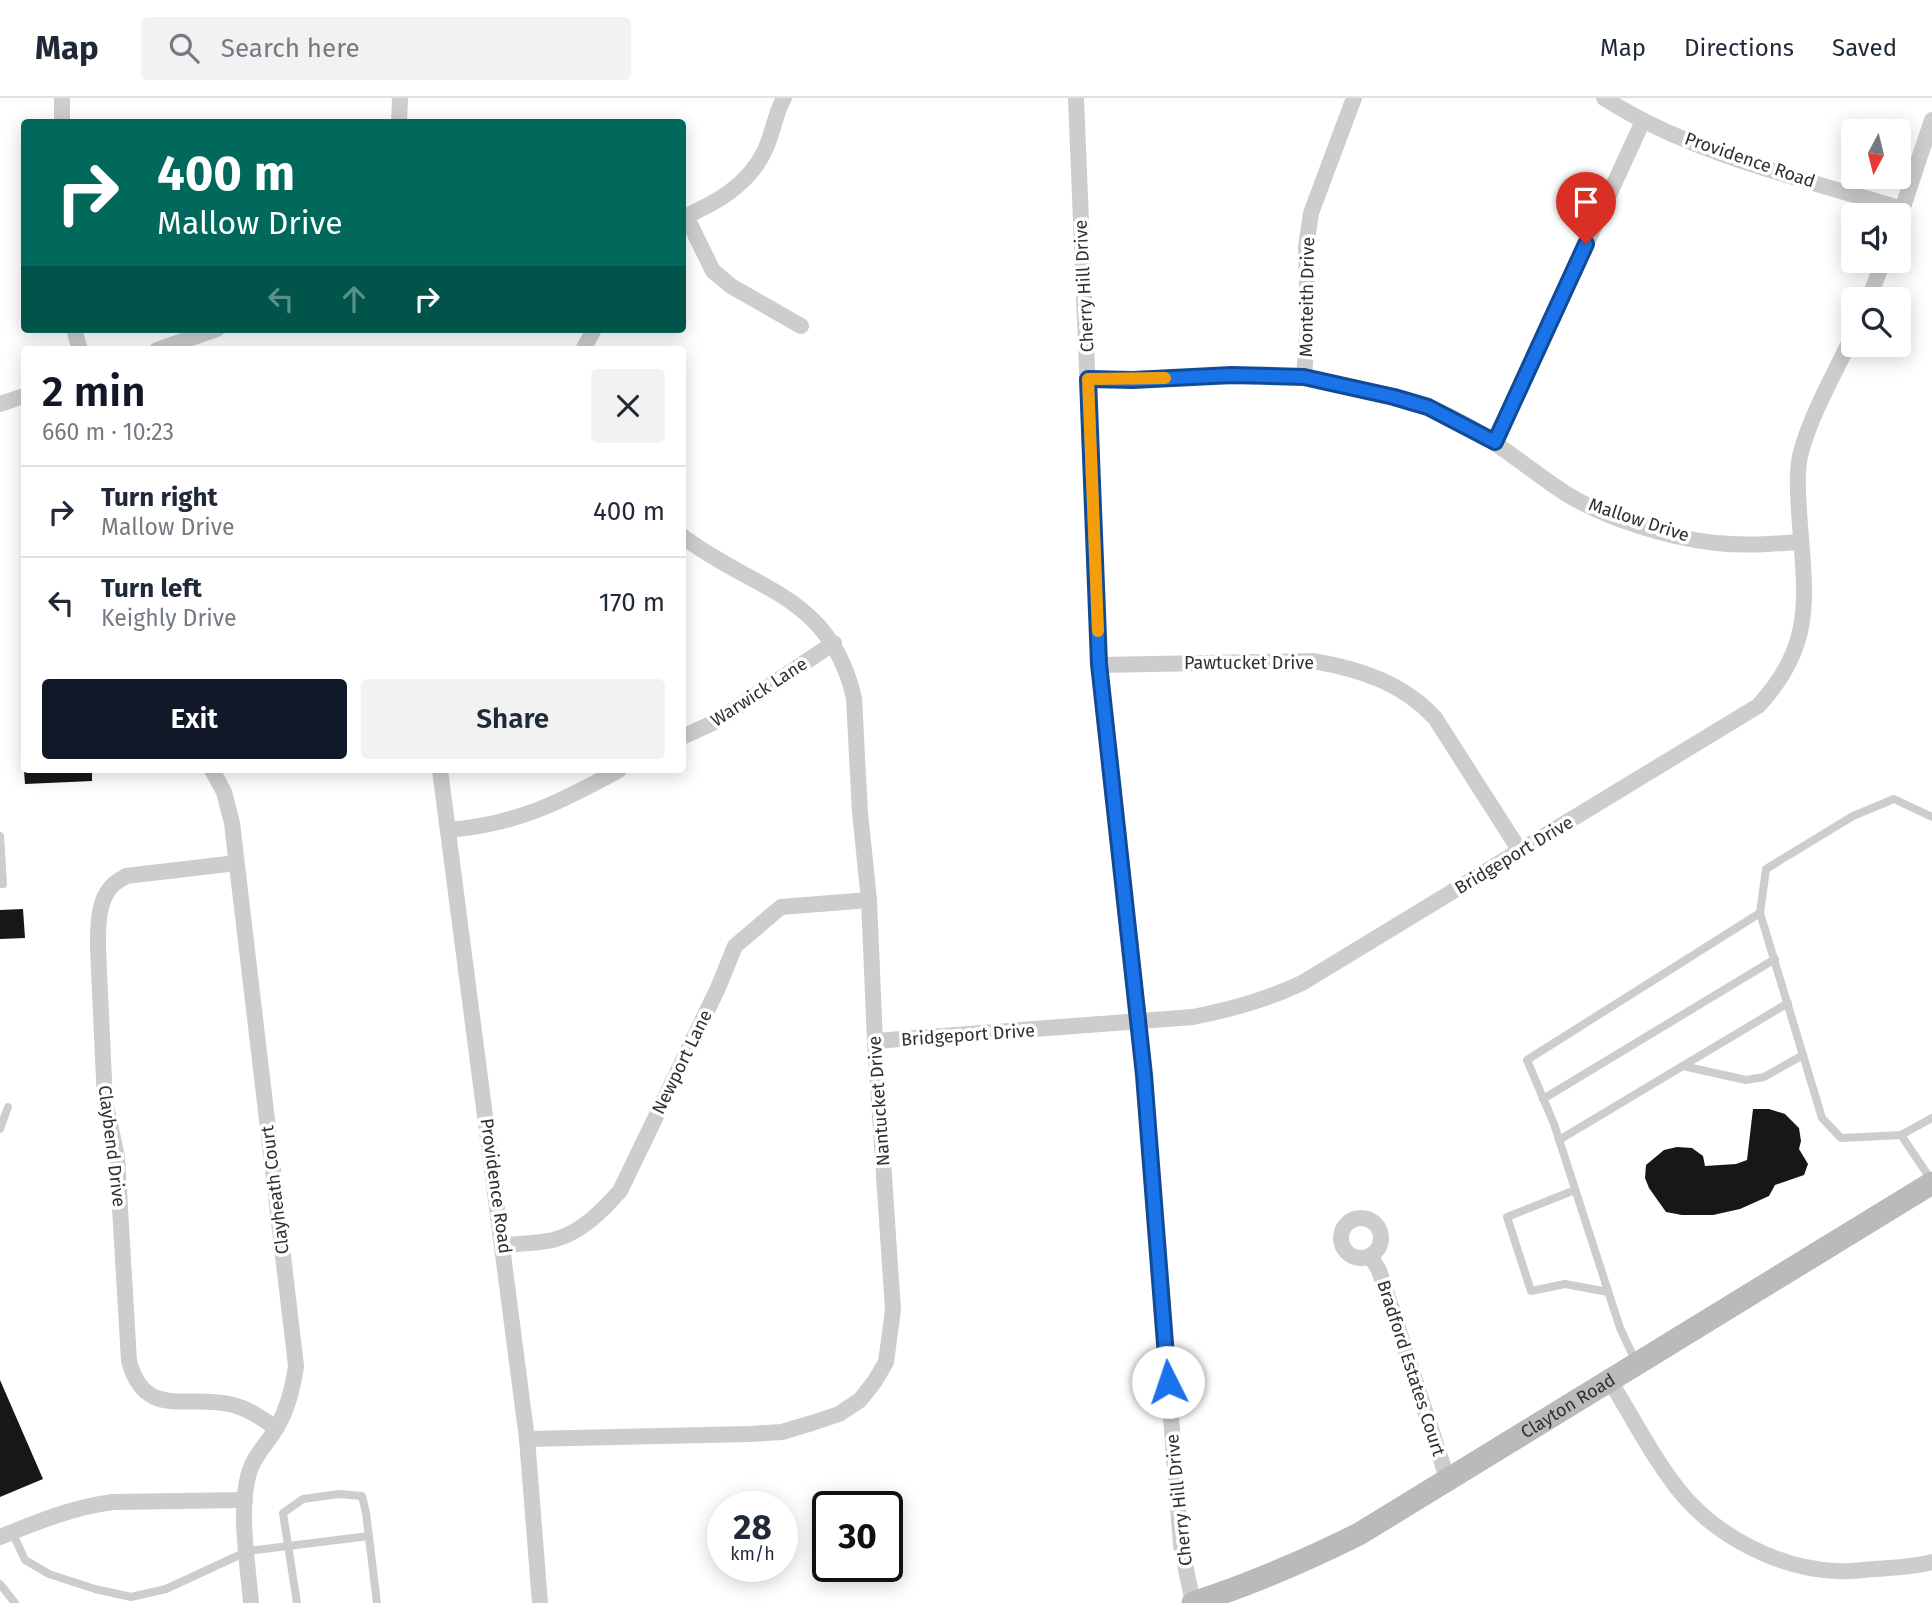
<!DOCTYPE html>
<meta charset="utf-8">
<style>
:root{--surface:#fff;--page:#f2f2f3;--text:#1f2937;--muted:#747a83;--line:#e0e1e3;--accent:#111827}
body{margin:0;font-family:"Fira Sans",sans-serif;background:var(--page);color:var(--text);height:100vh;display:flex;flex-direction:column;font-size:26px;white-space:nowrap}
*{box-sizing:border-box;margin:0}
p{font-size:23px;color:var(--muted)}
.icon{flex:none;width:38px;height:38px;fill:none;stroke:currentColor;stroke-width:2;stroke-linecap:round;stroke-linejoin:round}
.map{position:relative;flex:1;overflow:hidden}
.details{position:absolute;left:21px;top:248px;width:665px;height:427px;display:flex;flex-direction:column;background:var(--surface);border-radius:7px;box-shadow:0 4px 18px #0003}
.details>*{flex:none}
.guide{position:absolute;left:21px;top:21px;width:665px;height:214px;border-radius:7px;box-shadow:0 4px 18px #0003;background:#00695c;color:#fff;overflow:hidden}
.needle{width:46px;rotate:187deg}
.controls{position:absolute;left:1841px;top:21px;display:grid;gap:14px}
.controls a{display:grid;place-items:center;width:70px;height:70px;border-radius:7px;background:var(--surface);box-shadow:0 4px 18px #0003;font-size:35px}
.speed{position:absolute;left:707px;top:1393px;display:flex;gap:14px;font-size:35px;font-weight:700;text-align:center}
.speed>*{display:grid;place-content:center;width:91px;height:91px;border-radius:50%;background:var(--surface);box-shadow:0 4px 18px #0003;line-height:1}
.speed small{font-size:18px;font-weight:400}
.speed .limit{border:4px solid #111;border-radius:10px;background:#fff;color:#111}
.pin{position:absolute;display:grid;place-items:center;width:60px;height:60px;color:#fff;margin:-72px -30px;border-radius:50% 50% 50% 0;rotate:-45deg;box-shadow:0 0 7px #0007}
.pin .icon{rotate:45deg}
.me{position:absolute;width:77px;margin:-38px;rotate:356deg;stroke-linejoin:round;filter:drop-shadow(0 0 5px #0008)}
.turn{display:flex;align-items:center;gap:24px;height:147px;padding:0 21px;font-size:32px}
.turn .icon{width:91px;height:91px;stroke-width:2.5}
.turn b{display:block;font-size:49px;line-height:60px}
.lanes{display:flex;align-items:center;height:66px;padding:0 21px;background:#0003;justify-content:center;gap:35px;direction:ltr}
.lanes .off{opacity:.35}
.round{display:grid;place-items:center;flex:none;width:74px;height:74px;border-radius:7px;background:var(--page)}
.head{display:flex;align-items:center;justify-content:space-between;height:119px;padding:0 21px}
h1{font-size:42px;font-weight:600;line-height:52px;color:var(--accent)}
.primary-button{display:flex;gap:14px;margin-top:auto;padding:14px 21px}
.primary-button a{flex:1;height:80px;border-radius:7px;background:var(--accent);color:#fff;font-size:28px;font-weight:600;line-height:80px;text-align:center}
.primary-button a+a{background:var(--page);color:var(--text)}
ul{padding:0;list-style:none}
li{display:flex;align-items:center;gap:21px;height:91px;padding:0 21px;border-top:2px solid var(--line)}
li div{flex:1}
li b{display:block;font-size:26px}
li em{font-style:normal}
header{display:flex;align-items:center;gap:42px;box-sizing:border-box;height:98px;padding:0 35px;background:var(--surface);border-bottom:2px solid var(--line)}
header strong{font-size:33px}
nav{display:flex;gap:38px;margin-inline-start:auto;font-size:24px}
.search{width:490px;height:63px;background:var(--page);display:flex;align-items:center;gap:18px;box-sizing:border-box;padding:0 24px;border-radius:7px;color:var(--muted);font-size:26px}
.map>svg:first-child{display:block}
</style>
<header>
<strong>Map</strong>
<div class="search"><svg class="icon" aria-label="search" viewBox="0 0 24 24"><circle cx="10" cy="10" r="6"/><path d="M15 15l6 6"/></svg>Search here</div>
<nav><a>Map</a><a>Directions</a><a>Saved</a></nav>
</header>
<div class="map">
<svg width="1932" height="1505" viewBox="0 0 1932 1505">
<rect width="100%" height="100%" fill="#fff"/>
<g fill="#171717">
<path d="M24,672h68v11l-67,3z"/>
<path d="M23,811l2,29 -25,1v-29z"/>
<path d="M1753,1011h16l16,5 14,14 2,13 -2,8 9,15 -4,11 -29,10 -6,11 -29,13 -27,6h-31l-16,-3 -17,-24 -4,-10 1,-13 18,-15 13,-3 15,1 11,8 2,10 31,-2 11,-4z"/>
<path d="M0,1282l43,99 -43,18z"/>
</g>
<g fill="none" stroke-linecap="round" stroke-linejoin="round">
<g stroke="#cdcdcd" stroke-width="8">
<path d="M1932,719l-38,-18 -41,17 -87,53 -6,44 62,205 19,20 60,-3 31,46"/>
<path d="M0,738l3,48h-3"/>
<path d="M1683,968l63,14 18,-3 39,-22"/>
<path d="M1543,1001l232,-140"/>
<path d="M0,1031l8,-22"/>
<path d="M1901,1037l31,-17"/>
<path d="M1559,1042l229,-137"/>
<path d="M1575,1092l-68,27 24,74 34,-7 43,8"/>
<path d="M1635,1262l-15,-32 -66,-204 -27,-64 233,-147"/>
<path d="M12,1434l13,28 24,14 46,15 36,8 35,-8 82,-38 121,-15"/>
<path d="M0,1486l15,19"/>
<path d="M297,1505l-14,-90 20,-14 36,-5 23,2 4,17 11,90"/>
</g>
<g stroke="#cdcdcd" stroke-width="16">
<path d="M1076,0l23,567 45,410 37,470 12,58"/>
<path d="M1604,0c87,56 200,81 298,111"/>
<path d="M62,24v-24"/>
<path d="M399,24l1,-24"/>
<path d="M686,118l27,55 18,15 70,40"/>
<path d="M1900,118l32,-96"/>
<path d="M682,120c34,-15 67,-33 83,-68 8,-17 10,-36 19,-52"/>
<path d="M1869,201l14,-38"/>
<path d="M74,231l6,21"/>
<path d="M157,252l60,-21"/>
<path d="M583,252l11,-21"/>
<path d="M1304,279l4,-53 -2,-77 5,-34 43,-115"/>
<path d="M1088,281c71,2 142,-6 213,-2 17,1 35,7 52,11 24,6 49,10 72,18 53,18 94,57 140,87 40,25 103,45 151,50 28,3 56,1 85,-1"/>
<path d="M0,306l24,-8"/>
<path d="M1495,344l148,-321"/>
<path d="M1099,567l214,-4c47,8 90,22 122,57l85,133"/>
<path d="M682,639l33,-15 119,-79"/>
<path d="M212,672l12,22 8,31 64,543c-3,21 -8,42 -19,61 -9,16 -23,28 -28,46 -11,38 -1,91 2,130"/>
<path d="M440,672l87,669 13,164"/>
<path d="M448,732c67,-5 113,-28 171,-60"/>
<path d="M236,765l-110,13c-4,3 -11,6 -14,10 -15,15 -14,44 -14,63l7,152 12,56 12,204c16,60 60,32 104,44 16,4 30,14 43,23"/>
<path d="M875,943l318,-24c39,-8 73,-17 109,-34l456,-277c60,-64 46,-115 41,-195 -1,-20 -3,-40 2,-59 11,-40 34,-79 52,-117"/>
<circle cx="1361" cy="1140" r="20"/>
<path d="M504,1147c16,-1 34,-2 49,-5 28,-7 49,-29 67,-49l98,-203 17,-42 46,-39 88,-7"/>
<path d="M1370,1158l9,14 69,211"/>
<path d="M1610,1283c23,37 44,79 72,113 36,43 98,75 154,77 13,1 25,-1 38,-2 20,-1 39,-2 58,-7"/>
<path d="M527,1341l223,-5 32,-2 30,-9 27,-9 21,-14 15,-19 11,-19 7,-52 -18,-269 -6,-141 -9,-87 -6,-115c-24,-104 -98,-106 -172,-162"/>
<path d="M0,1439c37,-15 73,-30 113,-35l132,-2"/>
</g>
<path stroke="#bababa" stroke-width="23" id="s1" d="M1193,1505c58,-19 112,-42 166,-69l573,-351"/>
</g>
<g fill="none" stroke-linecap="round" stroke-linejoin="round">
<g stroke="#114b97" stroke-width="18">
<path id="route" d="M1168,1284l-24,-307 -45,-411 -11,-285 45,1 99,-5 72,2 90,20 34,10 67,35 91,-198"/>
</g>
<use href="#route" stroke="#1a73e8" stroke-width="12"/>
<path stroke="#f59e0b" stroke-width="12" d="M1098,533l-10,-252 77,-1"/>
</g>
<g text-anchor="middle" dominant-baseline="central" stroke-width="7" stroke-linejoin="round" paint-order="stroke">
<g font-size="18" fill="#303030" stroke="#fff">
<text transform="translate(1750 62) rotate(19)">Providence Road</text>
<text transform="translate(1084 188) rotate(-93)">Cherry Hill Drive</text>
<text transform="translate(1307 199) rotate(-89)">Monteith Drive</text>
<text transform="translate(1639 422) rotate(18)">Mallow Drive</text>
<text x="1249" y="565">Pawtucket Drive</text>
<text transform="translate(759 594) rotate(-33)">Warwick Lane</text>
<text transform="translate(1514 757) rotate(-31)">Bridgeport Drive</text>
<text transform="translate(968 937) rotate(-4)">Bridgeport Drive</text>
<text transform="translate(682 964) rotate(-64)">Newport Lane</text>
<text transform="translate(879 1003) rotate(-94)">Nantucket Drive</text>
<text transform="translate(112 1048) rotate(83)">Claybend Drive</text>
<text transform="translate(496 1088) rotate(82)">Providence Road</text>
<text transform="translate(275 1092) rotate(-97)">Clayheath Court</text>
<text transform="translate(1411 1270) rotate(72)">Bradford Estates Court</text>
<text stroke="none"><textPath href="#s1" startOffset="425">Clayton Road</textPath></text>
<text transform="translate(1179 1402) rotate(-96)">Cherry Hill Drive</text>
</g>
</g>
</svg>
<div class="controls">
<a><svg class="needle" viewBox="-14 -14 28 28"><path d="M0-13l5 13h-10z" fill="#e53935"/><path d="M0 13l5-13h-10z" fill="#747a83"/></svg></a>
<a><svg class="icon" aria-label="sound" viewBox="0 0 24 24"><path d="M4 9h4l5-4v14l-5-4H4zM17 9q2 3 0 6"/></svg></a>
<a><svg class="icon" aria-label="search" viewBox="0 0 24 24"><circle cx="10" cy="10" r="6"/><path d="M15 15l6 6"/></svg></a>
</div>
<div class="speed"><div>28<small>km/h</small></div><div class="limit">30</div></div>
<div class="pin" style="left:1586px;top:146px;background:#d93025"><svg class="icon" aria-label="arrive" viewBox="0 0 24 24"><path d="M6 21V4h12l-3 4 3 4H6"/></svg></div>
<svg class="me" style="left:1168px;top:1284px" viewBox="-20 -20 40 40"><circle r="19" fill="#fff"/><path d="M0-13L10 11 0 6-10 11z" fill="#1a73e8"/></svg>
<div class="guide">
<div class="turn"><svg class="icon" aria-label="right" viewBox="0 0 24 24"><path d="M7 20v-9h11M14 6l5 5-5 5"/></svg><div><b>400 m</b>Mallow Drive</div></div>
<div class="lanes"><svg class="icon off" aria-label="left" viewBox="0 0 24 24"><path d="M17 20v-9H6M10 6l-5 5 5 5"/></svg><svg class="icon off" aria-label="ahead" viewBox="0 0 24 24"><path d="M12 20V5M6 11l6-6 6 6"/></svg><svg class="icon" aria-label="right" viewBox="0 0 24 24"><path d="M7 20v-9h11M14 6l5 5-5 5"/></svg></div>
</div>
<section class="details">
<div class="head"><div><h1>2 min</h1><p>660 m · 10:23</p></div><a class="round"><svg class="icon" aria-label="close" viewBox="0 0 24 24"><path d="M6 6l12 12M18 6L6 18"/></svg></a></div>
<ul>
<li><svg class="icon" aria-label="right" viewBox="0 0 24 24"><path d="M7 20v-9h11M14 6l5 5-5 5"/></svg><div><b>Turn right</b><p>Mallow Drive</p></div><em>400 m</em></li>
<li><svg class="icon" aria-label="left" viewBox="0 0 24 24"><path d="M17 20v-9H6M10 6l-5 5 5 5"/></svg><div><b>Turn left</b><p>Keighly Drive</p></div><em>170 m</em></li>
</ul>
<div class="primary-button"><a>Exit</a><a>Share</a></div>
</section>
</div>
